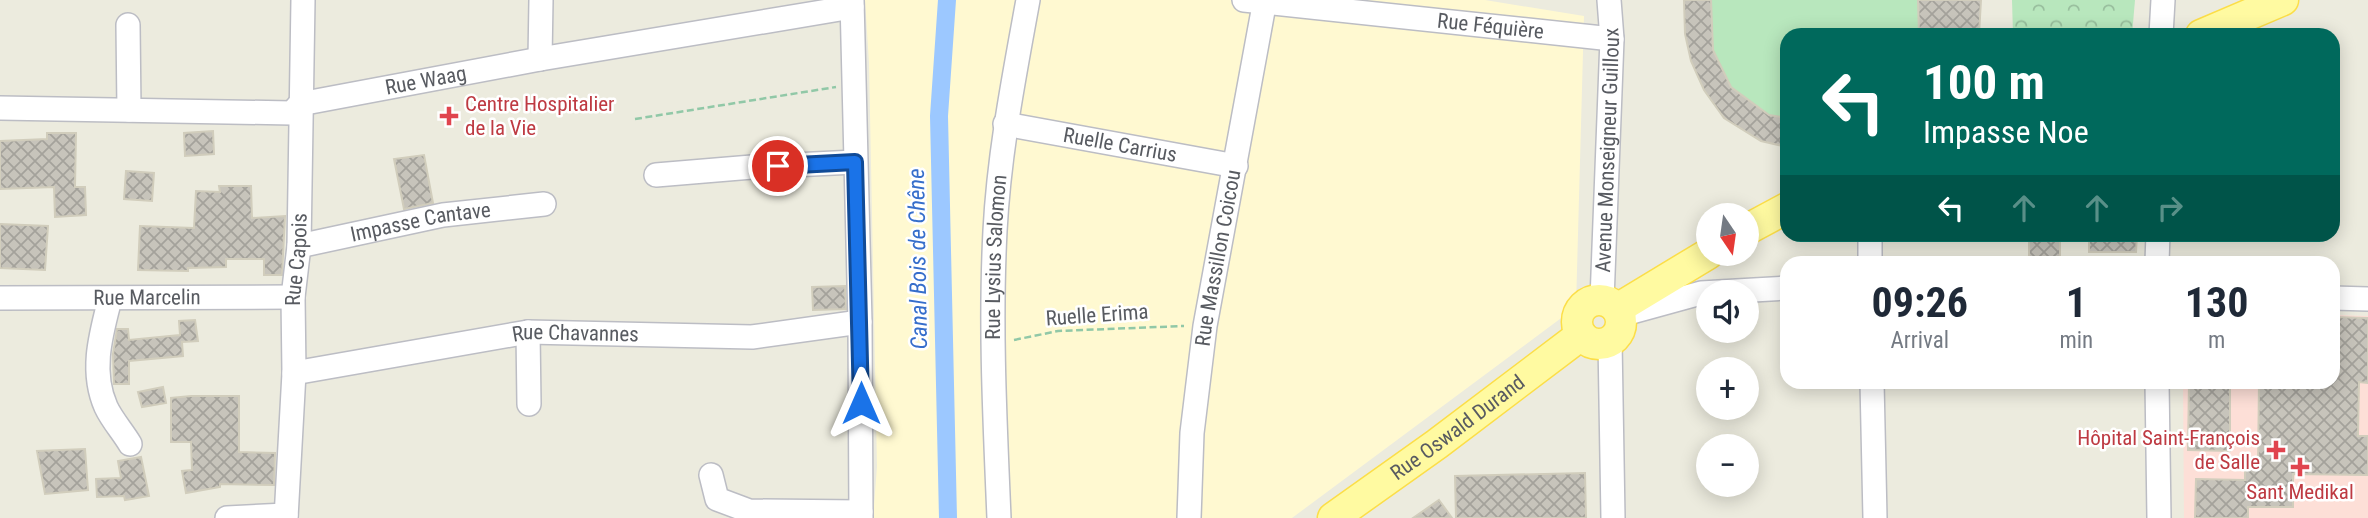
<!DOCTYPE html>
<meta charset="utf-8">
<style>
:root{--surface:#fff;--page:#f6f6f7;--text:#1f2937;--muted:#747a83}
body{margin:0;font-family:"Roboto Condensed",sans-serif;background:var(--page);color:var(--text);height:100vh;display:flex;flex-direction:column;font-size:26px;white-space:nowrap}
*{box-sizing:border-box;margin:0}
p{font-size:23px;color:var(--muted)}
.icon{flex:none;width:38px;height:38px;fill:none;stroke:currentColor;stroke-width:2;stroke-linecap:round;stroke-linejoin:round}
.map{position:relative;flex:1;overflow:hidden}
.panel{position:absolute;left:1780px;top:256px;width:560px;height:133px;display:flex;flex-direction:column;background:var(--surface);border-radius:21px;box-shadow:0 4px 18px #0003}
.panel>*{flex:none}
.hud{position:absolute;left:1780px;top:28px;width:560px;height:214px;border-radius:21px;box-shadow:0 4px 18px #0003;background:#00695c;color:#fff;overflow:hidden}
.needle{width:46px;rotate:167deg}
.controls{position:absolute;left:1696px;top:203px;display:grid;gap:14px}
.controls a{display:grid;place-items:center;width:63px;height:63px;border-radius:50%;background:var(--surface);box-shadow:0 4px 18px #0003;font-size:35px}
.pin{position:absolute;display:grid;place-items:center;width:60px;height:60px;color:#fff;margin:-30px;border:4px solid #fff;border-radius:50%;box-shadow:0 2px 7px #0007}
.me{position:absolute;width:77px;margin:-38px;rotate:0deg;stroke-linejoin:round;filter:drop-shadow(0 0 5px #0008)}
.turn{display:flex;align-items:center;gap:24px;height:147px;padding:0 28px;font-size:32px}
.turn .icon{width:91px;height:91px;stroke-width:2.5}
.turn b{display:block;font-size:49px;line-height:60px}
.lanes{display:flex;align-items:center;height:66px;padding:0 28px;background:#0003;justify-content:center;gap:35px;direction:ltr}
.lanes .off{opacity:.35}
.eta{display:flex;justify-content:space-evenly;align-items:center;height:119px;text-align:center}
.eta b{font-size:42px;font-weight:700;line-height:49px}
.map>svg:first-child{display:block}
</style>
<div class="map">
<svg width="2368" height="518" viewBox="0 0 2368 518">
<defs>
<pattern id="park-crowns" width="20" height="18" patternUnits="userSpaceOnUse" patternTransform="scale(1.75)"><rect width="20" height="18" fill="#b8e7bd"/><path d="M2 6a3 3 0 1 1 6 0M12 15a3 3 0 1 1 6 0" fill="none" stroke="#98be9d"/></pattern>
<pattern id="building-cross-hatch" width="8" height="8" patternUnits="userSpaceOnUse" patternTransform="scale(1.75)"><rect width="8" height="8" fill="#c7c4bb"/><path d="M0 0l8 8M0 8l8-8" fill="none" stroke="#a4a29b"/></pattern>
</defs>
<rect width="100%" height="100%" fill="#ecebde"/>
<path fill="#fff9d1" d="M865,0h620l99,16 -8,291 -284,211h-419l4,-51 -8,-404z"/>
<path fill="#fddfd7" d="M2333,315l35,1v202h-184l-1,-136h150z"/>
<path fill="#b8e7bd" d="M1684,0h297l-2,35h-192v112c-78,-18 -101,-72 -103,-147z"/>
<path fill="url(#park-crowns)" d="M2012,0h123l-3,35h-119z"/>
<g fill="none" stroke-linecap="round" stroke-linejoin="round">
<path stroke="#9cc8ff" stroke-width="18" d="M947,0l-8,116 9,402"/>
</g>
<g fill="url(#building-cross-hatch)" stroke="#d1cdbc" stroke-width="2">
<path d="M1684,0h27l2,50 18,37 38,28 18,3v29l-26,-6 -37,-23 -20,-28 -13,-29 -6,-27z"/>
<path d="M1918,0h63l-2,35h-60z"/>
<path d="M213,131l1,23 -29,2 -1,-23z"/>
<path d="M47,133h29l-1,54h10l1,28 -31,2 -1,-30 -54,2v-48l47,-2z"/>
<path d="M424,155l9,48 -29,6 -10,-50z"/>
<path d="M126,171l28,2 -2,28 -28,-2z"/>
<path d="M219,186h32l1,32 33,-2 -3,59h-18v-16h-38v8l-38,1v3l-50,-1 2,-44 54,2 2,-37 24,1z"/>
<path d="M0,224l48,2 -3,44 -45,-2z"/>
<rect x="2029" y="234" width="31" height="28"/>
<path d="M2089,234h48l-1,18h-47z"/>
<path d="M845,286l1,23 -33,1 -1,-23z"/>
<path d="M2333,317l35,1v65l-9,-1 -1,54h10v39l-75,-1v33h-45v11h-53l1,-39 49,1v-12h13l1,-86h74z"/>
<path d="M195,320l3,21 -16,1 1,14 -54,5v23h-15l-1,-30 4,-25h11l1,11 51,-5 -1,-14z"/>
<path d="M2189,382h41v69l-42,-1z"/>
<path d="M163,387l3,16 -24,4 -4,-15z"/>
<path d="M191,396h48v56l36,1 -1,32 -54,-1v3l-34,6 -4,-22 10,-1 -1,-28h-20v-44z"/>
<path d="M85,449l3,41 -43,4 -8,-43z"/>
<path d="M141,457l8,39 -24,4 -1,-4 -27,1 -1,-18 25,-1 -3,-17z"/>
<path d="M1585,473l1,45h-130l-1,-42z"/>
<path d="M1439,500l13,18h-39z"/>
</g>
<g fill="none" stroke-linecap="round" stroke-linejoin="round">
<g stroke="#bcbdc4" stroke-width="26">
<g id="minor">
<path d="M852,0l8,322 1,196"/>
<path id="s1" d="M1244,0l368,39"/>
<path d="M128,25l1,85"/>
<path d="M2161,35l2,-35"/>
<path d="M540,59l1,-59"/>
<path id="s2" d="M0,108l292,5 8,-9 240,-45 312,-52"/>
<path id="s3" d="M1005,124l231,42"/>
<path d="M656,175l96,-8 103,-5"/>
<path id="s4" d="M299,246l144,-31 101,-11"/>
<path d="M1870,262v-28"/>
<path d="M2157,262l1,-28"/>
<path id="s5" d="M0,298l293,-1"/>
<path d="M2333,298l35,1"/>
<path d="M110,299c-9,35 -20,72 -4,108 6,13 17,25 24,37"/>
<path id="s6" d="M1602,300l10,-261 -3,-39"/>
<path d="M1621,315l80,-22 86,-5"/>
<path d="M528,332l1,72"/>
<path d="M1610,341l3,177"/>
<path id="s7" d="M294,373l234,-41 224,5 108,-15"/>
<path d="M1872,382l3,136"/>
<path d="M2157,382l2,136"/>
<path d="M711,475l6,24 32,12 112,1"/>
<path d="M227,518l59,-3"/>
<path id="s8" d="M286,518l8,-145 -1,-76 6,-51 4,-246"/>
<path id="s9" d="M999,518c-4,-96 -9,-191 -4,-287 4,-78 19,-154 33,-231"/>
<path id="s10" d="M1189,518l3,-85 13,-107 60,-326"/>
</g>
</g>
<g stroke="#fcde48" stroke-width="33">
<g id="major">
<path d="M2201,35l82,-35"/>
<path d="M1746,230l41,-22"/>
<circle cx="1599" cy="322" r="22"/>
<path d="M1617,309l91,-55"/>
<path id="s11" d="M1333,518l104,-74 144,-109"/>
</g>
</g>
<g stroke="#91c8a7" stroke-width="2.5" stroke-dasharray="7 3.5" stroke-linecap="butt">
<path d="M635,119l201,-32"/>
<path d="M1014,340l44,-9 126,-5"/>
</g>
<use href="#minor" stroke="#fff" stroke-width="23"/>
<use href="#major" stroke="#fffaa1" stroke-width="30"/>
</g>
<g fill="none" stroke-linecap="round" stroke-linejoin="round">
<g stroke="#114b97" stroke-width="18">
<path id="route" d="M778,166l77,-4 6,241"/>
</g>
<use href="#route" stroke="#1a73e8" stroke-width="12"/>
</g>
<g fill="#e0444e" stroke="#fff" stroke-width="2.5">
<path d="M445.5 105.5h7v7h7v7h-7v7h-7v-7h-7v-7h7z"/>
<path d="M2272.5 439.5h7v7h7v7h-7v7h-7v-7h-7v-7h7z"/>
<path d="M2296.5 456.5h7v7h7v7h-7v7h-7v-7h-7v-7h7z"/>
</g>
<g text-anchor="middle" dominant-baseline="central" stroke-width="5" stroke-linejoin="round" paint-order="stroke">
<g font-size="21" fill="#585b61" stroke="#fff">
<text stroke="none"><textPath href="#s1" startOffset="248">Rue Féquière</textPath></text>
<text stroke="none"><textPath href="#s2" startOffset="432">Rue Waag</textPath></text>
<text stroke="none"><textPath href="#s3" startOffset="117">Ruelle Carrius</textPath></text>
<text stroke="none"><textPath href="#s6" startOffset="150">Avenue Monseigneur Guilloux</textPath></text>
<text stroke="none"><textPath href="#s4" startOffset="124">Impasse Cantave</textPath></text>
<text stroke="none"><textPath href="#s9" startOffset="261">Rue Lysius Salomon</textPath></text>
<text stroke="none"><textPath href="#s10" startOffset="262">Rue Massillon Coicou</textPath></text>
<text stroke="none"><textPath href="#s8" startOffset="259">Rue Capois</textPath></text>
<text stroke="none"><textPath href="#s5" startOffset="147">Rue Marcelin</textPath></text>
<text transform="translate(1097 315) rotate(-4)">Ruelle Erima</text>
<text stroke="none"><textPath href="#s7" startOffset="285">Rue Chavannes</textPath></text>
<text stroke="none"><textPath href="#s11" startOffset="154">Rue Oswald Durand</textPath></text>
</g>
<g font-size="21" fill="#be3a42" stroke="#fff" text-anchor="start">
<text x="465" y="104">Centre Hospitalier<tspan x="465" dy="24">de la Vie</tspan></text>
<text x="2260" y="438" text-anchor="end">Hôpital Saint-François<tspan x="2260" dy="24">de Salle</tspan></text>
<text x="2300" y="492" text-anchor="middle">Sant Medikal</text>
</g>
<g font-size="23" font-style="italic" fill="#366ecb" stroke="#fff">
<text transform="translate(918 259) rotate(-91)">Canal Bois de Chêne</text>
</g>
</g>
</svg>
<div class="controls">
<a><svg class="needle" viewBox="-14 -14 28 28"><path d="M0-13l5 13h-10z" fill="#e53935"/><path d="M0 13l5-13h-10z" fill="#747a83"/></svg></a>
<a><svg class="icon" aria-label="sound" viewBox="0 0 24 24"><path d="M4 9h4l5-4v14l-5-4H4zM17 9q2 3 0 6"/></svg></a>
<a>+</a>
<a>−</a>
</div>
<div class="pin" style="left:778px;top:166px;background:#d93025"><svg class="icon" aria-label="arrive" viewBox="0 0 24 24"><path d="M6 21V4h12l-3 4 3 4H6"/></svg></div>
<svg class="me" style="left:861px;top:403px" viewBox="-20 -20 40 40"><path d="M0-17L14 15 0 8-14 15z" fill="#1a73e8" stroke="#fff" stroke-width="4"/></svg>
<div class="hud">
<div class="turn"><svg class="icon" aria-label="left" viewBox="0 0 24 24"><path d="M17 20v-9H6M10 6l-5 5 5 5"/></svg><div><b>100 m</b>Impasse Noe</div></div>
<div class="lanes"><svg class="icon" aria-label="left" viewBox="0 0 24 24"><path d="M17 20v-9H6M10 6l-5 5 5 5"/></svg><svg class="icon off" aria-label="ahead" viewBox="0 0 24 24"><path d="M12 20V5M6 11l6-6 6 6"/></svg><svg class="icon off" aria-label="ahead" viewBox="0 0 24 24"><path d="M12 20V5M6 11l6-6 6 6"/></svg><svg class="icon off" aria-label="right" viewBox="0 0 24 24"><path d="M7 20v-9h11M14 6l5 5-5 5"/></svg></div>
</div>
<section class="panel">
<div class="eta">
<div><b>09:26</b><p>Arrival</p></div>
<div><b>1</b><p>min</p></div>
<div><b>130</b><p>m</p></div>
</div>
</section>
</div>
